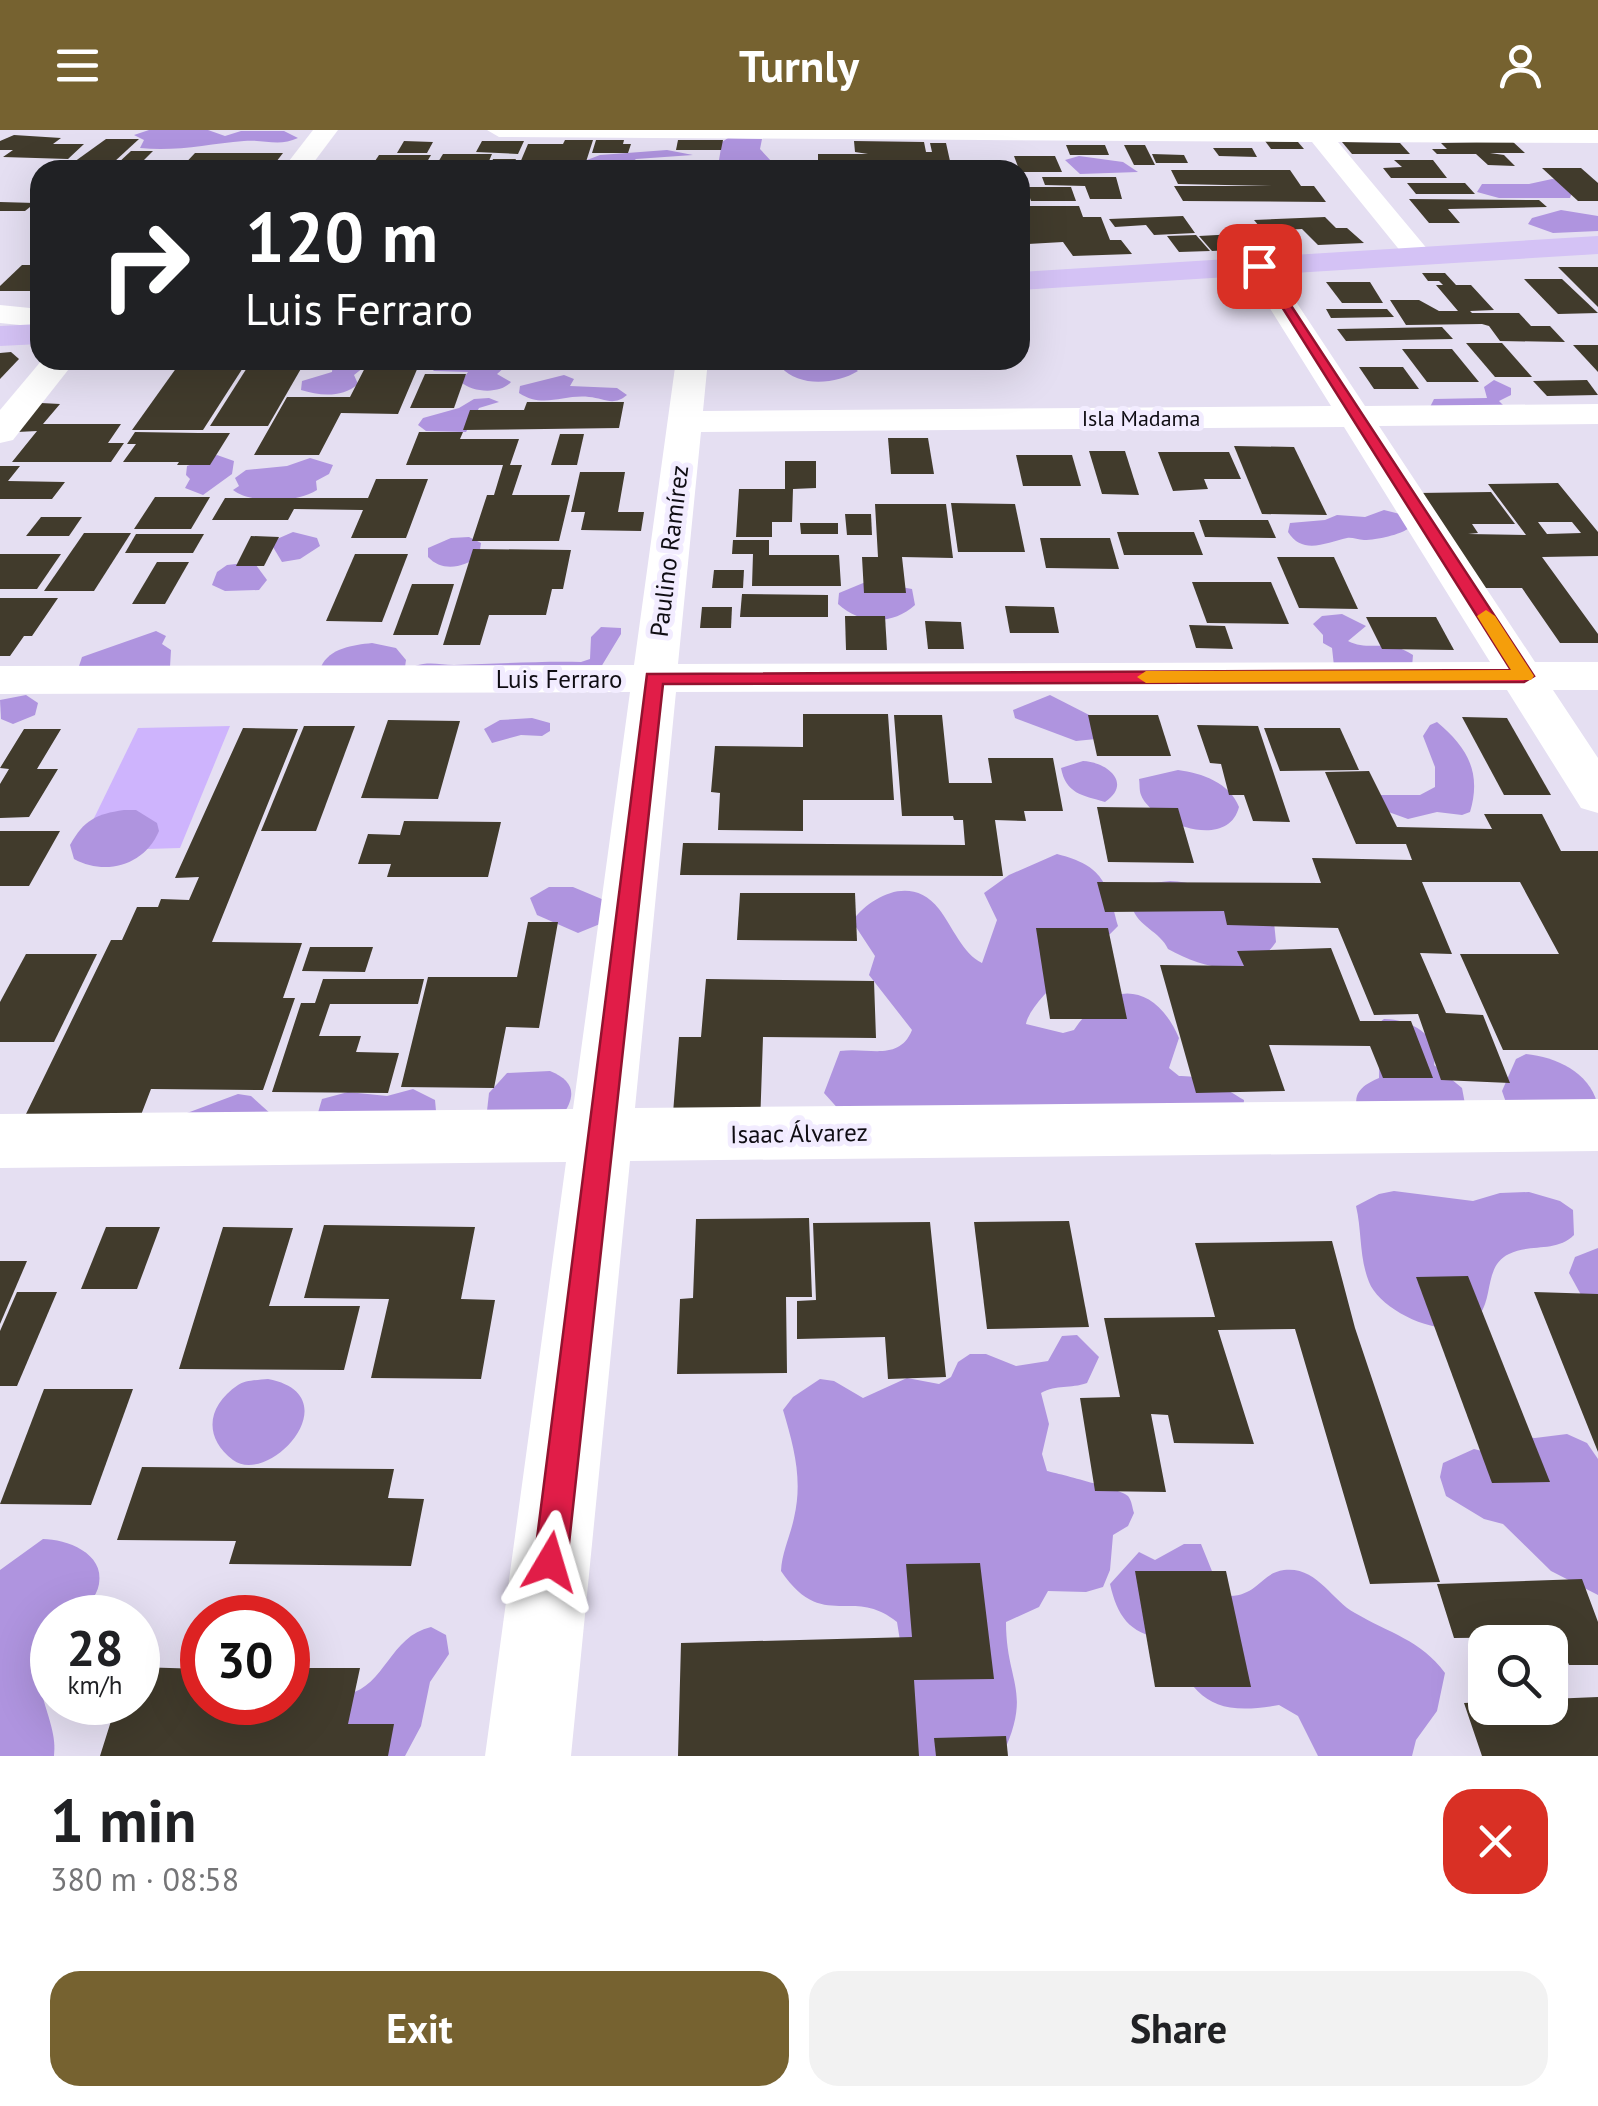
<!DOCTYPE html>
<meta charset="utf-8">
<style>
:root{--surface:#fff;--page:#f2f2f2;--text:#202124;--muted:#757577;--accent:#766230}
body{margin:0;font-family:"PT Sans",sans-serif;background:var(--page);color:var(--text);height:100vh;display:flex;flex-direction:column;font-size:38px;white-space:nowrap}
*{box-sizing:border-box;margin:0}
p{font-size:32px;color:var(--muted)}
.icon{flex:none;width:55px;height:55px;fill:none;stroke:currentColor;stroke-width:2;stroke-linecap:round;stroke-linejoin:round}
.map{position:relative;height:1626px;overflow:hidden}
.details{display:flex;flex-direction:column;background:var(--surface);flex:1}
.details>*{flex:none}
.guide{position:absolute;left:30px;top:30px;width:1000px;height:210px;border-radius:30px;box-shadow:0 10px 40px #0002;background:#202124;color:#fff;overflow:hidden}
.controls{position:absolute;left:1468px;top:1495px;display:grid;gap:20px}
.controls a{display:grid;place-items:center;width:100px;height:100px;border-radius:20px;background:var(--surface);box-shadow:0 10px 40px #0002;font-size:50px}
.speed{position:absolute;left:30px;top:1465px;display:flex;gap:20px;font-size:50px;font-weight:700;text-align:center}
.speed>*{display:grid;place-content:center;width:130px;height:130px;border-radius:50%;background:var(--surface);box-shadow:0 10px 40px #0002;line-height:1}
.speed small{font-size:25px;font-weight:400}
.speed .limit{border:15px solid #d22;background:#fff;color:#111}
.pin{position:absolute;display:grid;place-items:center;width:85px;height:85px;color:#fff;margin:-42px;border-radius:20px;box-shadow:0 5px 15px #0006}
.me{position:absolute;width:110px;margin:-55px;rotate:7deg;stroke-linejoin:round;filter:drop-shadow(0 0 8px #0008)}
.turn{display:flex;align-items:center;gap:35px;height:210px;padding:0 50px;font-size:45px}
.turn .icon{width:130px;height:130px;stroke-width:2.5}
.turn b{display:block;font-size:70px;line-height:85px}
.round{display:grid;place-items:center;flex:none;width:105px;height:105px;border-radius:30px;background:var(--page)}
.overview{display:flex;align-items:center;justify-content:space-between;height:170px;padding:0 50px}
h1{font-size:60px;font-weight:600;line-height:75px}
.primary-button{display:flex;gap:20px;margin-top:auto;padding:20px 50px}
.primary-button a{flex:1;height:115px;border-radius:30px;background:var(--accent);color:#fff;font-size:40px;font-weight:600;line-height:115px;text-align:center}
.primary-button a+a{background:var(--page);color:var(--text)}
header{display:flex;justify-content:space-between;align-items:center;height:130px;padding:0 50px;background:var(--accent);color:#fff;font-size:45px;font-weight:600}
.map>svg:first-child{display:block}
</style>
<header><svg class="icon" aria-label="menu" viewBox="0 0 24 24"><path d="M4 6h16M4 12h16M4 18h16"/></svg>Turnly<svg class="icon" aria-label="person" viewBox="0 0 24 24"><circle cx="12" cy="8" r="4"/><path d="M4 21q1-7 8-7t8 7"/></svg></header>
<div class="map">
<svg width="1598" height="1626" viewBox="0 0 1598 1626">
<rect width="100%" height="100%" fill="#e5dff2"/>
<path fill="#ceb4fd" d="M230,596l-50,122 -102,3 60,-123z"/>
<g fill="#af94df">
<path d="M149,0h59l17,6 16,-5h43l14,7c-19,9 -35,1 -54,3 -36,3 -68,11 -104,7l4,-8 -10,-5z"/>
<path d="M728,8l34,1 -2,10 12,13 -15,8 -53,-1 15,-9 3,-18z"/>
<path d="M667,20l26,5 -57,4 -14,11h-45l10,-10 13,-5z"/>
<path d="M1079,26l44,6 15,10 -58,2 -15,-14z"/>
<path d="M1552,49l12,1 8,12 -2,6h-71l-22,-6 5,-8h47z"/>
<path d="M1561,80l37,6v15l-45,2 -25,-9 4,-6z"/>
<path d="M333,230h40l-19,15 4,9c-16,14 -38,12 -57,6l1,-9 30,-9z"/>
<path d="M435,230h70l2,5 -10,9 14,8c-10,12 -38,11 -50,0l7,-10 -34,-1 -6,-6z"/>
<path d="M796,230h47l15,11c-21,13 -59,17 -77,-4z"/>
<path d="M564,245l10,4 -4,7 47,2 10,7c-14,12 -23,3 -38,2 -25,-3 -46,12 -70,-4l1,-7z"/>
<path d="M1494,250l17,8v7l-12,6 4,4 -73,2 4,-8 53,-1 -3,-11z"/>
<path d="M489,268l10,4 -20,6 -13,24 -40,-1 -8,-6 5,-7 36,-10 15,-9z"/>
<path d="M217,325l17,6 -2,13 -29,21 -18,-7 5,-9 -4,-4 1,-9z"/>
<path d="M310,328l23,7 -4,9 -13,7 1,9c-19,13 -66,14 -84,0l6,-4 -4,-8 11,-8 41,-4z"/>
<path d="M1384,380l20,5 7,12c-11,8 -34,13 -47,13 -6,0 -12,-3 -17,-2 -20,4 -44,18 -59,-6l2,-9 35,-3 12,-5 28,2z"/>
<path d="M293,402l24,6 3,8 -20,13 -18,3 -12,-20z"/>
<path d="M469,407l12,6 -2,13c-16,12 -37,16 -51,1v-9l23,-10z"/>
<path d="M245,433l11,2 11,15 -8,10 -34,1 -13,-6 5,-13 10,-7z"/>
<path d="M868,451l44,8 3,16c-22,20 -54,20 -77,-1l1,-11z"/>
<path d="M1342,484l24,12 -18,15c21,11 40,-3 65,14l-1,12 -78,-1 -2,-18 -9,-5v-8l-10,-11 9,-8z"/>
<path d="M601,497l20,1v6l-20,33 -186,-1c15,-5 25,-1 39,-1 42,-1 85,-4 127,-3l9,-3 1,-22z"/>
<path d="M156,501l10,5 -4,8 9,6 -1,17 -91,-1 3,-9z"/>
<path d="M372,513l24,5 10,12 -1,7h-84c8,-19 32,-22 51,-24z"/>
<path d="M26,565l12,8 -3,12 -22,9 -12,-5 -1,-19z"/>
<path d="M1050,565l49,25 -3,19 -20,2 -61,-23 -2,-8z"/>
<path d="M532,588l18,5v8l-8,5 -21,-1 -29,8 -8,-14 16,-9z"/>
<path d="M1437,592c30,25 45,50 33,90l-8,3 -25,-3 -29,7 -25,-9 -6,-15h43l15,-8v-20l-12,-31 7,-11z"/>
<path d="M1083,631c24,1 50,22 22,41 -23,-7 -39,-8 -44,-34z"/>
<path d="M1178,640c24,3 52,13 61,37 -12,46 -89,14 -98,-12 -2,-5 -1,-11 -2,-16z"/>
<path d="M124,680h12l21,13 2,8c-15,35 -54,45 -85,28l-4,-14c14,-25 26,-31 54,-35z"/>
<path d="M1057,724c47,12 50,29 61,72 -23,25 -87,71 -92,98l37,9 11,-3c33,-50 80,-50 105,8l-10,30 10,8c23,-1 46,12 65,24l-1,12 -401,1 -18,-20 16,-42c29,-4 59,11 72,-21l-43,-55 6,-19 -23,-35c21,-27 61,-46 87,-12 13,17 24,45 43,54l15,-43 -13,-27 25,-18z"/>
<path d="M1170,751c41,2 70,20 104,41l2,20c-26,39 -72,27 -108,7 -8,-18 -30,-22 -36,-42l12,-23z"/>
<path d="M549,757h24l31,13 -4,24 -22,9 -41,-18 -7,-17z"/>
<path d="M1384,889c26,0 57,16 50,46l28,23 3,16 -108,2c-4,-15 10,-23 22,-28l1,-56z"/>
<path d="M1526,924c30,3 63,18 71,49l-87,11 -8,-23 14,-32z"/>
<path d="M550,941c25,10 27,25 11,46l-74,-6 2,-18 18,-20z"/>
<path d="M413,959l22,11 1,11 -119,5 5,-17 26,-7 39,4z"/>
<path d="M238,964l13,2 21,19 -85,-2z"/>
<path d="M1394,1061l79,10 27,-8 29,-1 31,9 13,9 1,25c-18,18 -43,8 -65,19 -24,11 -16,42 -29,60 -24,34 -99,-1 -111,-32 -10,-25 -7,-51 -13,-76l23,-12z"/>
<path d="M1598,1118v66l-12,-10 -17,-31 6,-16z"/>
<path d="M1077,1205l22,22 -12,26c-17,6 -30,1 -46,10l8,31 -7,30 5,17c13,3 76,19 81,25 4,5 4,11 6,17l-6,13 -15,9 -3,35 -7,17 -17,5 -38,-1 -9,16 -33,15c0,62 27,68 -4,134h-252l151,-109 -4,-25c-45,-37 -74,11 -116,-51 1,-19 9,-34 13,-53 9,-38 0,-71 -11,-108l10,-13 27,-18 14,2 29,17 44,-20 32,6 12,-7 7,-15 12,-8h16l30,12 32,-5 14,-25z"/>
<path d="M268,1249c84,16 2,108 -35,81 -30,-23 -26,-54 5,-75 7,-5 21,-5 30,-6z"/>
<path d="M1567,1304l20,9 11,16v136l-47,-24 -48,-47 -19,-5 -38,-23 -6,-19 3,-14 31,-14 16,4 11,-18 34,3z"/>
<path d="M43,1409c23,0 62,14 56,45 -2,13 -14,24 -23,33l-24,1v25c-32,34 8,76 2,113h-54v-186z"/>
<path d="M1184,1414h17l15,37 14,15c28,-1 31,-23 54,-26 33,-4 47,30 71,43 34,20 66,27 90,60l-8,38 -21,29 -4,16h-94l-20,-40 -19,-11c-71,13 -84,-9 -117,-67 -33,-4 -45,-23 -52,-54l29,-32 16,8z"/>
<path d="M431,1497l15,8 3,19 -19,28 -9,44 -16,30h-86l29,-62c37,-8 42,-58 83,-67z"/>
</g>
<g fill="#413b2c" fill-rule="evenodd">
<path d="M14,5l47,3 -8,6h31l-16,15 -65,-2 10,-7h-13v-9z"/>
<path d="M106,9h33l-25,23h-40z"/>
<path d="M565,10h28l-8,25 -68,5 11,-26h35z"/>
<path d="M596,10h28l-1,4h8l-3,9h-36z"/>
<path d="M678,10h45l-2,10h-45z"/>
<path d="M404,11l29,1 -6,11h-30z"/>
<path d="M482,11h42l-6,13 -42,-2z"/>
<path d="M854,11l70,1 2,10h6l-2,-9h16l6,27 -47,-7 -87,-1v-8h50l-13,-2z"/>
<path d="M1265,11l33,1 6,7h-33z"/>
<path d="M1512,11l13,12h-35l14,2 11,11 -27,-1 -12,-11h-39l-5,-5h15l-6,-6z"/>
<path d="M1342,12l58,1 10,11h-58z"/>
<path d="M1066,15h39l4,10h-39z"/>
<path d="M1124,15h21l10,20h-21z"/>
<path d="M1213,18h39l5,9 -38,-1z"/>
<path d="M131,21h22l-13,13h-23z"/>
<path d="M195,23h88l-10,13 -94,4z"/>
<path d="M443,24h49l-6,14 -51,-1z"/>
<path d="M1152,24l32,1 4,8h-32z"/>
<path d="M379,25h52l-7,12h-53z"/>
<path d="M1014,26h41l7,16h-42z"/>
<path d="M493,29h23l-5,11h-23z"/>
<path d="M1394,30h39l14,18h-56l-8,-10 19,-1z"/>
<path d="M1542,38h39l17,15v18h-20z"/>
<path d="M1171,40h119l11,16h13l12,16 -143,-1 -9,-15h100l-96,-2z"/>
<path d="M1042,47h74l6,22h-32l-5,-13 -40,-1z"/>
<path d="M1407,53h58l10,11h-59z"/>
<path d="M1026,57h45l5,14h-45z"/>
<path d="M1409,69l130,1 8,7 -99,2 12,14h-31z"/>
<path d="M0,72l35,1 -10,8h-25z"/>
<path d="M1020,76h59l4,11h18l9,23h11l11,14 -59,2 -10,-14 -35,2z"/>
<path d="M1183,86l12,17 -41,2 -8,-10 -31,2 -6,-8z"/>
<path d="M1325,87l11,11h11l17,15 -46,2 -16,-16 -57,3 -5,-5 19,-1 -5,-6z"/>
<path d="M1254,103l14,15 -56,3 -13,-15z"/>
<path d="M1196,105l14,16 -31,1 -12,-16z"/>
<path d="M22,135h18v26h-40v-5z"/>
<path d="M1558,137h40v40z"/>
<path d="M1422,143h23l11,12h15l23,25 -24,1 2,2h47l12,13h19l15,16 -65,-1 -11,-15 -7,-2 -76,1 -16,-25h29l20,11h19l-22,-26h7l-4,-4h-11z"/>
<path d="M1524,149h38l36,34 -40,1z"/>
<path d="M1326,152h44l13,21h-41z"/>
<path d="M1326,179h61l7,8 -63,1z"/>
<path d="M1442,197l11,12 -107,2 -9,-12z"/>
<path d="M1466,213h36l30,34h-37z"/>
<path d="M1573,215h25v27z"/>
<path d="M1402,219h50l27,33h-52z"/>
<path d="M11,222l8,7 -19,20v-26z"/>
<path d="M93,230h59l-5,7h-60z"/>
<path d="M182,230h66l-45,70h-71z"/>
<path d="M252,230h54l-38,66h-58z"/>
<path d="M369,230h52l-23,54 -57,-1 -22,42h-65l33,-58h63z"/>
<path d="M537,230h40l-2,7h-40z"/>
<path d="M624,230h28l-1,9h-29z"/>
<path d="M1359,237h44l16,22h-45z"/>
<path d="M425,244h41l-12,34h-44z"/>
<path d="M1587,250l11,15 -51,1 -14,-15z"/>
<path d="M527,272h97l-5,26 -156,2 7,-20h54z"/>
<path d="M41,273l19,1 -17,20h78l-13,19h16l-13,19h-99l25,-31 -20,1z"/>
<path d="M135,302l63,1h32l-20,32h-33l2,-3h-56l13,-18h-9z"/>
<path d="M419,302h44l-3,7h59l-9,26h12l-10,30h58l-11,46h-87l15,-46h7l9,-30h-97z"/>
<path d="M560,304h24l-7,31h-26z"/>
<path d="M888,308h40l6,36h-43z"/>
<path d="M1234,316l60,1 33,68 -65,-1z"/>
<path d="M1089,321h36l14,44 -37,-1z"/>
<path d="M1158,322h71l12,27h-37l4,10 -35,2z"/>
<path d="M1016,325h56l9,31h-58z"/>
<path d="M785,331h31v27l-23,1 -1,33h-20v15h-36l3,-48h46z"/>
<path d="M0,336h20l-12,15 57,1 -13,17h-52z"/>
<path d="M580,342h45l-7,40h26l-3,19 -60,-1 4,-18h-14z"/>
<path d="M376,349h52l-22,59h-55l12,-28 -69,-1 -6,11h-76l13,-22h143z"/>
<path d="M1558,353l40,49v24l-56,1 56,77v9h-38l-38,-55h-49l-55,-95 73,-1 24,32h-43l6,9 -10,1 58,1 -38,-51zM1538,392h34l9,11 -34,1z"/>
<path d="M155,367h55l-19,32h-57z"/>
<path d="M951,373l64,1 10,48h-67z"/>
<path d="M875,374h71l7,54 -51,-1 4,36h-42l-2,-36h16z"/>
<path d="M845,384h26l1,21h-25z"/>
<path d="M41,387h41l-13,19h-43z"/>
<path d="M1199,390h69l8,18 -71,-1z"/>
<path d="M800,393h38v11h-37z"/>
<path d="M1117,402h77l9,23h-79z"/>
<path d="M84,403h47l-37,58h-50z"/>
<path d="M136,404h68l-11,19h-68z"/>
<path d="M251,406l28,1 -15,29h-28z"/>
<path d="M1040,408h70l9,31 -73,-1z"/>
<path d="M733,410h36v15h70l2,31h-89l1,-32h-21z"/>
<path d="M473,419l98,1 -8,39h-11l-6,26h-57l-9,30h-37z"/>
<path d="M0,424h61l-24,35h-37z"/>
<path d="M355,424h53l-26,68 -56,-1z"/>
<path d="M1277,427h57l24,52 -59,-1z"/>
<path d="M157,432h32l-24,42h-33z"/>
<path d="M714,440h30l-1,18h-31z"/>
<path d="M1192,452h79l18,42 -82,-1z"/>
<path d="M412,454h42l-16,51h-45z"/>
<path d="M742,464l86,1v22h-88z"/>
<path d="M0,468h58l-26,38h-8l-14,20h-10z"/>
<path d="M1005,476l49,1 5,26h-49z"/>
<path d="M702,477h30l-1,21h-31z"/>
<path d="M845,486h40l2,34h-41z"/>
<path d="M1366,487h70l18,33 -72,-1z"/>
<path d="M925,491l36,1 3,27h-36z"/>
<path d="M1189,495l36,1 8,23 -37,-1z"/>
<path d="M803,584h85l6,86h-91v31l-85,-1 2,-37 -9,-1 4,-46 88,1z"/>
<path d="M894,585h48l7,68h43l-4,-25h65l10,53h-39l2,10 -31,-1 8,56 -323,-1 3,-32 282,2 -2,-25h-9l-1,-4h-51z"/>
<path d="M1088,585h70l13,41h-74z"/>
<path d="M1462,587l45,1 44,77h-47z"/>
<path d="M388,590l72,1 -22,78 -77,-1z"/>
<path d="M1197,595l61,1 32,96 -37,-1 -9,-26h-15l-8,-31 -11,-1z"/>
<path d="M304,596h51l-39,105h-55z"/>
<path d="M243,598l55,1 -86,213 90,1 -19,55h12l-32,92 -112,-1 -10,26 -115,-1 85,-174h11l15,-33h21l3,-8 28,1 10,-23 -24,1z"/>
<path d="M1264,598h76l19,42 -79,1z"/>
<path d="M24,599h37l-24,40h21l-29,48 -29,1v-34l9,-15 -9,-1z"/>
<path d="M1369,641l28,56 95,2 -8,-15h58l19,37h37v199h-95l-43,-96h99l-39,-72h-98l30,72 -32,-1 26,60 37,2 27,68 -69,-3 -23,-66 -44,1 -36,-87 -111,-3 -3,-14 -119,1 -8,-30 224,1 -9,-25 100,2 -6,-16h-50l-31,-72z"/>
<path d="M1097,677l81,1 16,55 -86,-1z"/>
<path d="M404,691l97,1 -13,55h-101l4,-13h-33l10,-30 32,1z"/>
<path d="M0,701h60l-31,55h-29z"/>
<path d="M740,763h115l2,48 -120,-1z"/>
<path d="M528,792h30l-19,106 -33,-1 -12,61 -93,-1 27,-110h89z"/>
<path d="M1036,798h72l19,91h-77z"/>
<path d="M310,817h63l-8,25 -63,-1z"/>
<path d="M1331,818l29,73h51l22,57h-50l-13,-32 -101,-1 16,46 -89,2 -36,-128 84,1 -7,-15z"/>
<path d="M26,824h71l-43,88h-54v-40z"/>
<path d="M323,849h101l-6,25h-88l-11,32h42l-5,16 43,1 -11,40 -116,-1 29,-89h14z"/>
<path d="M706,849l168,2 2,57 -113,-1 -3,89h-88l7,-89h22z"/>
<path d="M809,1088l3,79h-26l1,76 -110,1 3,-75 13,-1 3,-79z"/>
<path d="M1069,1091l20,106 -102,2 -13,-107z"/>
<path d="M930,1092l16,155 -58,2 -3,-42 -88,2v-38l19,-1 -3,-77z"/>
<path d="M324,1095l151,2 -14,72 34,1 -14,79 -110,-1 18,-79 -85,-1z"/>
<path d="M106,1097h54l-23,62h-56z"/>
<path d="M223,1097l70,1 -24,78h91l-16,64 -165,-1z"/>
<path d="M1332,1111l23,87 85,254 -70,2 -75,-255 -77,1 36,114 -80,-1 -6,-28 -17,-1 15,78 -71,-1 -15,-93 40,-1 -16,-79 111,-1 -20,-74z"/>
<path d="M0,1131h27l-27,63z"/>
<path d="M1468,1146l82,206 -58,1 -76,-206z"/>
<path d="M17,1162h40l-40,94h-17v-55z"/>
<path d="M1534,1162l64,2v158z"/>
<path d="M44,1259h89l-42,116 -91,-1z"/>
<path d="M142,1337l252,2 -6,29 36,1 -13,67 -182,-2 7,-23 -119,-1z"/>
<path d="M980,1433l14,116 -80,1 5,76h-241l3,-113 231,-6 -6,-73z"/>
<path d="M1135,1441h91l25,116h-96z"/>
<path d="M1582,1449l16,43v43h-29l-11,-28 -104,1 -17,-54z"/>
<path d="M138,1537l64,2v33h86v-34h72l-12,56h46l-6,32h-288l17,-54h21z"/>
<path d="M1598,1567v59h-116l-18,-53 21,-1v6h65v-9z"/>
<path d="M1006,1606l2,20h-72l-2,-18z"/>
</g>
<g fill="none" stroke-linecap="round" stroke-linejoin="round">
<g fill="#fff" fill-rule="evenodd">
<path d="M313,0h25l-30,40h-26z"/>
<path d="M487,0h1111v13l-260,-1 96,115 -4,6h-20l-98,-121 -813,-5z"/>
<path d="M1259,128l10,3 96,145 233,-2v20l-219,2 156,236h63v28h-45l45,68v55l-17,-5 -74,-118 -831,2 -41,416 963,-9v52l-968,10 -59,595h-86l81,-594 -566,6v-54l573,-5 57,-417 -630,2v-28l634,-1 42,-305h32l-5,51 628,-5 -87,-139 5,-6zM1344,297l146,235 -812,2 23,-232z"/>
<path d="M0,175l40,4v18l-40,-4z"/>
<path d="M42,230h34l-63,80 -13,3v-33z"/>
</g>
<g fill="#d4c2f5" fill-rule="evenodd">
<path d="M1598,106v18l-578,36v-18z"/>
<path d="M40,194v20l-40,2v-20z"/>
</g>
</g>
<path fill="#e11d48" stroke="#92132f" stroke-width="2.5" d="M1255,134l10,2 269,410 -10,6 -861,2 -96,878 -5,11 -12,5 -11,-5 -5,-11 113,-888 864,-4z"/>
<path fill="#f59e0b" d="M1486,480l9,6 39,60 -3,4 -385,3 -9,-6 9,-6 365,-1 -34,-54z"/>
<g text-anchor="middle" dominant-baseline="central" stroke-width="10" stroke-linejoin="round" paint-order="stroke">
<g font-size="22" fill="#0f0d13" stroke="#f2ecff">
<text x="1141" y="288">Isla Madama</text>
</g>
<g font-size="25" fill="#0f0d13" stroke="#f2ecff">
<text transform="translate(669 421) rotate(-83)">Paulino Ramírez</text>
<text x="559" y="549">Luis Ferraro</text>
<text transform="translate(799 1003) rotate(-1)">Isaac Álvarez</text>
</g>
</g>
</svg>
<div class="controls">
<a><svg class="icon" aria-label="search" viewBox="0 0 24 24"><circle cx="10" cy="10" r="6"/><path d="M15 15l6 6"/></svg></a>
</div>
<div class="speed"><div>28<small>km/h</small></div><div class="limit">30</div></div>
<div class="pin" style="left:1259px;top:136px;background:#d93025"><svg class="icon" aria-label="arrive" viewBox="0 0 24 24"><path d="M6 21V4h12l-3 4 3 4H6"/></svg></div>
<svg class="me" style="left:550px;top:1432px" viewBox="-20 -20 40 40"><path d="M0-17L14 15 0 8-14 15z" fill="#e11d48" stroke="#fff" stroke-width="4"/></svg>
<div class="guide">
<div class="turn"><svg class="icon" aria-label="right" viewBox="0 0 24 24"><path d="M7 20v-9h11M14 6l5 5-5 5"/></svg><div><b>120 m</b>Luis Ferraro</div></div>
</div>
</div>
<section class="details">
<div class="overview"><div><h1>1 min</h1><p>380 m · 08:58</p></div><a class="round" style="background:#d93025;color:#fff"><svg class="icon" aria-label="close" viewBox="0 0 24 24"><path d="M6 6l12 12M18 6L6 18"/></svg></a></div>
<div class="primary-button"><a>Exit</a><a>Share</a></div>
</section>
